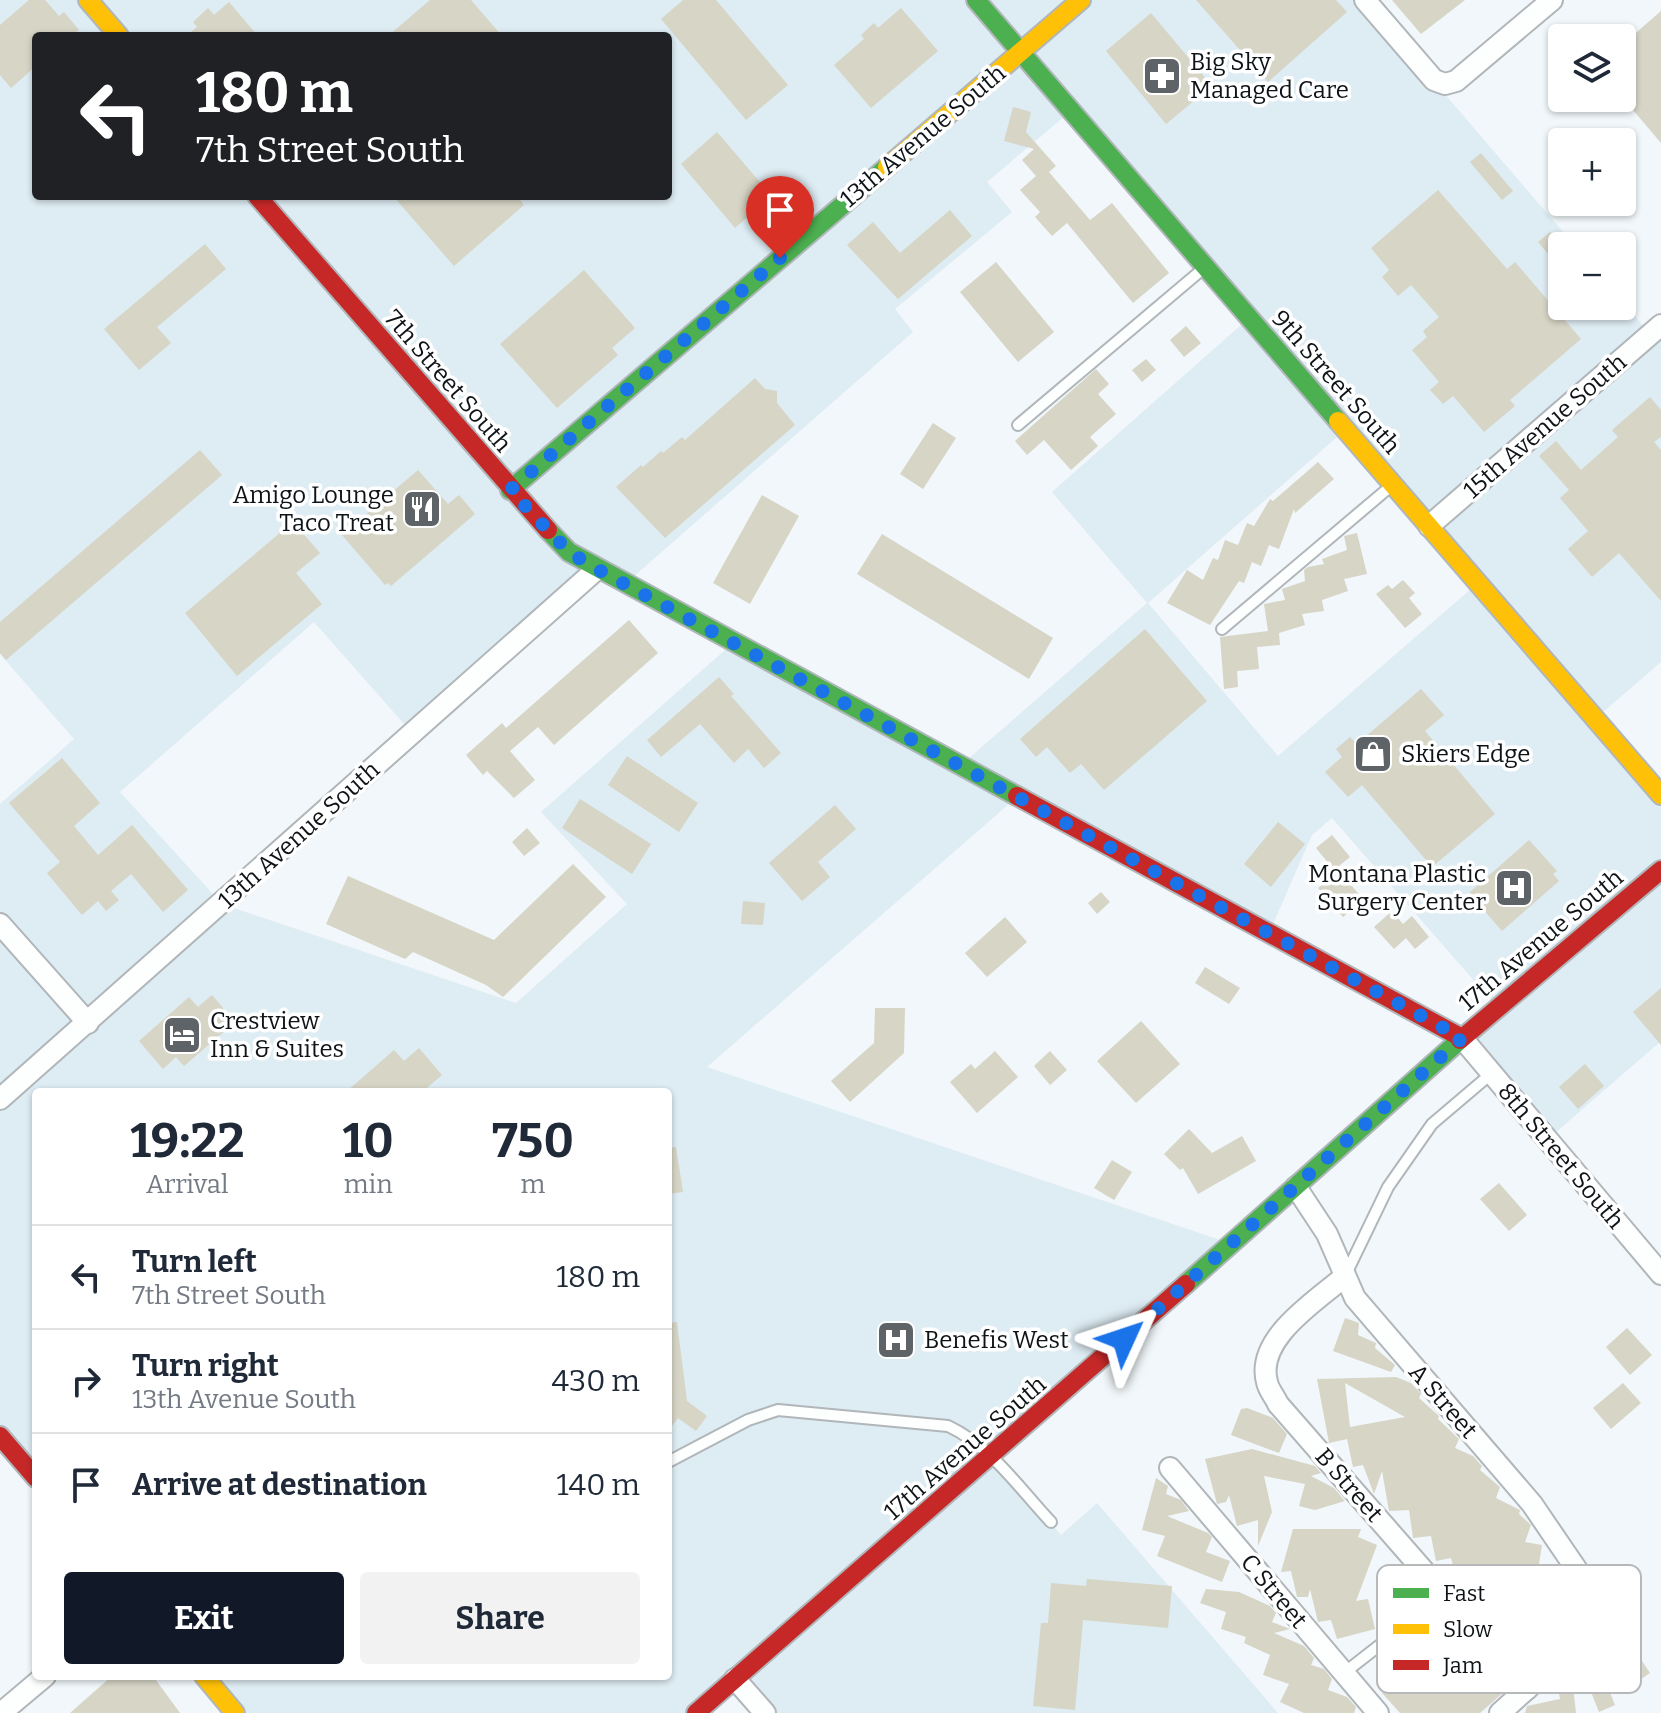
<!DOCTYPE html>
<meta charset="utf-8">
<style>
:root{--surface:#fff;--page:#f2f2f3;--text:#1f2937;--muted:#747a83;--line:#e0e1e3;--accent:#111827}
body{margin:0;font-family:Bitter,serif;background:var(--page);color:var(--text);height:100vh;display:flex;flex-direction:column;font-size:30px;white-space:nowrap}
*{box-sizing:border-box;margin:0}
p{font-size:26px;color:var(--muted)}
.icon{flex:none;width:44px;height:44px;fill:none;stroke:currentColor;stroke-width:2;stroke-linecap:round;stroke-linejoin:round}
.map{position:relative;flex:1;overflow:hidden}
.details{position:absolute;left:32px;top:1088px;width:640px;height:592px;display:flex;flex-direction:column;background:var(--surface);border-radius:8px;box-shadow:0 2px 6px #0004}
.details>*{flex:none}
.guide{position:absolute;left:32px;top:32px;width:640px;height:168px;border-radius:8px;box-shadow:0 2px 6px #0004;background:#202124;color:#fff;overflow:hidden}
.tools{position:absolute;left:1548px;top:24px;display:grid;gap:16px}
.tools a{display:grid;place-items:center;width:88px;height:88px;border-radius:8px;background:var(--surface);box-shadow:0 2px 6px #0004;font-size:40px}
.pin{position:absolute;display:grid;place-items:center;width:68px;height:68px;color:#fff;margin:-82px -34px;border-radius:50% 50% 50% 0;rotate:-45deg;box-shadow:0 0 8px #0007}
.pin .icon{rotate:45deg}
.me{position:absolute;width:88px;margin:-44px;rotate:48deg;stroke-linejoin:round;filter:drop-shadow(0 0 6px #0008)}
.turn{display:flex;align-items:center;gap:28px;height:168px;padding:0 32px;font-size:36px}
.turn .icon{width:104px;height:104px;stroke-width:2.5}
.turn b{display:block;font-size:56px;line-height:68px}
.eta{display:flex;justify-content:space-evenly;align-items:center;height:136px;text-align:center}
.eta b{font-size:48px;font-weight:700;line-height:56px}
.button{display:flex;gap:16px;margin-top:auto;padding:16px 32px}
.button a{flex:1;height:92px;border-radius:8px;background:var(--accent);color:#fff;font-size:32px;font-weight:700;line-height:92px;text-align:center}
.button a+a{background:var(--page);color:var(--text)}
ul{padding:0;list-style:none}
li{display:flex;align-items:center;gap:24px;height:104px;padding:0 32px;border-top:2px solid var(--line)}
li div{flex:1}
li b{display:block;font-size:30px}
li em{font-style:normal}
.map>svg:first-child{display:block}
</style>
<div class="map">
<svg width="1661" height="1713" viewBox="0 0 1661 1713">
<rect width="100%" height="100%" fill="#f1f7fa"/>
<path fill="#deecf3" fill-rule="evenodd" d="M0,0h1364l211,246h-13v60h60v-5l28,33 11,-9v337l-66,57 66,76v246l-113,98 -86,-101 35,-31 -165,-189 -20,17 -43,98 -252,-136 -310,270 525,177 -240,213 69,78 36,-32 181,210h-513l-30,-34 -39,34h-461l-31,-37h464v-584h-632v386l-36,-42v-632l74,-65 -74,-85zM36,36h632v160h-632zM1072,110l177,208 -197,174 95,111 -187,163 -227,-123 -192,169 86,92 -111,99 -294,-99 -102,-112 194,-170 99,112 185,-165 27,15 288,-252 -18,-23 117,-97 -25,-30zM1345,430l133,153 -200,173 -130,-153z"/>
<g fill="#d6d5c6" fill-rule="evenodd">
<path d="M29,0h16l14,16 5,-4 15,18 -8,6h-35v30l-25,22 -11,-13v-50z"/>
<path d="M430,0h41l31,36h-114z"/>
<path d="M683,0h33l72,85 -42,35 -85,-101z"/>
<path d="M1196,0h140l11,12 -79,70z"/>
<path d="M1392,0h73l-44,34z"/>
<path d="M229,2l29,34h-72l11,-9 -4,-5 15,-14 6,7z"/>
<path d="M901,8l37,43 -67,57 -37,-43 30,-26 -3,-4 13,-12 4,5z"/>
<path d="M1661,11v132l-39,-46v-52z"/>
<path d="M1151,13l61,73 -46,38 -60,-73z"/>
<path d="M1013,107l18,5 -5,20 30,34 -7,6 41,48 22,-17 57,70 -36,30 -66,-80 -15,13 -17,-19 5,-5 -20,-22 16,-14 -14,-16 12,-11 -30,-8z"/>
<path d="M717,132l55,64 -37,32 -54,-64z"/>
<path d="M1481,153l32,38 -11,9 -32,-38z"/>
<path d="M1438,190l69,79 8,-7 66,77 -71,61 5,6 -31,26 -31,-36 -10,8 -13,-14 9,-8 -27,-32 15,-13 -4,-6 16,-14 -28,-32 -13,11 -16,-19 7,-7 -18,-22z"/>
<path d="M393,196h124l7,9 -70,61z"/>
<path d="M950,210l22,26 -74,63 -51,-54 26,-23 27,31z"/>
<path d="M1550,232l11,14 -12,9 -11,-13z"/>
<path d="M205,244l21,25 -69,58 14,16 -32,27 -35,-41z"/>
<path d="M996,262l58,70 -36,30 -58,-70z"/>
<path d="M584,270l51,58 -23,20 6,7 -61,53 -57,-64z"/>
<path d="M1186,326l15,17 -17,14 -14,-17z"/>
<path d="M1146,359l10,11 -14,12 -10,-12z"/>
<path d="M1096,369l13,15 -11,10 18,20 -26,23 8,9 -27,24 -27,-30 -17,15 -12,-14z"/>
<path d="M755,378l10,11 12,2v12l18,22 -130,113 -49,-51 25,-22 2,2 18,-16 2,2 19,-16 3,3z"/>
<path d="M1650,397l11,13v27l-7,5 7,8v151l-42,-48 -27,24 -24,-28 20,-18 -28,-33 9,-8 -30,-34 17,-15 25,29 37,-33 -6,-7z"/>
<path d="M933,423l23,15 -33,51 -23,-15z"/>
<path d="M200,450l22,25 -216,185 -6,-7v-31z"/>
<path d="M1318,462l16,17 -39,34 -1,-4 -15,40 -10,-4 -8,21 -9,-4 -8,21 -5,-2 -29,44 -43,-22 20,-33 16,10 10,-22 5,2 7,-20 13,5 9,-22 7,3 16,-27 3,2z"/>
<path d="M418,470l30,34 11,-9 16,19 -84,72 -3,-3 -3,2 -43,-50z"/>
<path d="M762,495l37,21 -49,88 -37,-21z"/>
<path d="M293,522l27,31 -24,20 26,31 -85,72 -52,-63z"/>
<path d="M1357,533l10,41 -23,5 4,12 -26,9 2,11 -22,3 3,11 -26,8 1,12 -23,2 2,22 -22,2 1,16 -14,2 -4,-52 48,-6 -4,-27 21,-4 -3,-11 23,-8 -1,-11 4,-3 16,-3 -2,-5 25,-9 -3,-14z"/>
<path d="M882,534l171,104 -24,41 -172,-105z"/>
<path d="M1403,580l12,13 -6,5 13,16 -17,14 -29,-34 12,-9 4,4z"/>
<path d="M629,620l29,33 -104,92 -16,-18 -28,24 25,29 -21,18 -27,-27 -4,4 -17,-20 36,-32 4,5z"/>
<path d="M1145,629l62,72 -103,89 -23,-26 -11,9 -23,-26 -11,10 -16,-18z"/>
<path d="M719,677l15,17 -3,2 50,57 -17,15 -16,-19 -14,14 -34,-39 -39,33 -14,-17z"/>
<path d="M1421,689l23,26 -19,16 70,83 -63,53 -70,-82 -14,12 -23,-25 17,-15 -6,-8 14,-12 7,7z"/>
<path d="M627,756l71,47 -19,29 -71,-47z"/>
<path d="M62,758l38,45 -26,23 24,29 34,-30 56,65 -25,22 -32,-38 -20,17 8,9 -13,11 -8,-10 -16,14 -35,-42 13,-11 -51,-59z"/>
<path d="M580,799l71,45 -19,30 -70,-46z"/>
<path d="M835,805l21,24 -38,33 12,15 -28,24 -33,-38z"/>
<path d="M1278,822l27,22 -34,43 -27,-23z"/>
<path d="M527,828l13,15 -16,13 -12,-14z"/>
<path d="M1332,835l18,22 -16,13 -18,-22z"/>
<path d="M1529,840l28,31 -4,3 6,7 -57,50 -33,-38z"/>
<path d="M573,864l33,33 -103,100 -17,-12 -73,-33 -8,7 -79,-35 22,-48 146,64z"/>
<path d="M1339,871l25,29 -21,17 -25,-29z"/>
<path d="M1101,892l9,10 -13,12 -9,-11z"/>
<path d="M743,901l22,2 -2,22 -22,-1z"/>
<path d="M1392,911l11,13 9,-8 17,21 -14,12 -9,-11 -12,11 -20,-22z"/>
<path d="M1005,917l22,25 -40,35 -22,-24z"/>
<path d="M1205,967l35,21 -11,16 -34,-21z"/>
<path d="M1661,988v57l-28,-33z"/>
<path d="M212,995l23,27 -51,44 -8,-9 -13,12 -24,-28 50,-44 9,10z"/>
<path d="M875,1008h30l-1,45 -54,49 -19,-21 43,-38z"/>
<path d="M1141,1021l39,43 -44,39 -39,-42z"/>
<path d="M419,1048l23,27 -20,17h-76l48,-42 10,11z"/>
<path d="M995,1051l23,26 -41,36 -27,-31 21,-18 4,5z"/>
<path d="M1050,1051l17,19 -17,15 -16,-19z"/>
<path d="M1585,1064l19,22 -26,23 -19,-22z"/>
<path d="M1189,1129l23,24 30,-17 14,25 -58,33 -15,-26 -3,2 -16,-16z"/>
<path d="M676,1147l7,45 -15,2v-46z"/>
<path d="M1112,1160l20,12 -18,28 -20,-12z"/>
<path d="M1499,1183l28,32 -18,16 -29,-32z"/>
<path d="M1345,1318l14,5 -1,12 18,8 -1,5 20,17 -4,7 -58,-21z"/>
<path d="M677,1322l10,79 20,15 -11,15 -18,-13 -10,13v-108z"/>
<path d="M1627,1328l25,27 -22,20 -24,-28z"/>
<path d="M1396,1377l15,6 10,11 -2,4 20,18 -1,3 21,20 -4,9 18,8 9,10 -2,4 20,17 -4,11 24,12 -1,4 12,11 -6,17 17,3 -6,37 -19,15 29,34 -26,25 -43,-44 53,-42 -70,19 -9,-31 -15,3 -5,-25 -18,2 -4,-28 -20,1 -7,-40 -8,23 -11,-29 -10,2 -6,-28 -18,4 -12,-64zM1345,1383l60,34 -55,10z"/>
<path d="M1623,1383l18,20 -30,26 -18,-21z"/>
<path d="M1247,1408l26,10 14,16 -8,19 -48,-18 10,-26z"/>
<path d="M1252,1449l63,17 6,7 -10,3 23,12 11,13 -30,9 -16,-4 6,-22 -41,-8 8,36 -14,34v-26l-21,6 -8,-31 -3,7 -9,2 -12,-45z"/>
<path d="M1156,1478l12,8 -2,8 15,6 8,11 -22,5 41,17 4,4 -6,15 24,9 -8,21 -65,-26 8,-20 -23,-6z"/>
<path d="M1293,1529h68l-3,8 19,8 -21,56 12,-2 7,30 -38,10 -6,-19 -13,2 -8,-33 -2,8h-11l-6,-26 -10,1z"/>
<path d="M1087,1579l85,7 -4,42 -85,-8 -8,90 -42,-4 8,-83h7l3,-40 35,3z"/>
<path d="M1206,1589l33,3 31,14 6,7 -4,9 18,7 -16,4 30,13 10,12 -3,7 13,4 8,10 -4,11 19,7 9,10 -2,6h-50l-24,-11 9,-18 -26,-9 7,-20 -26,-12 2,-6 -25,-8 5,-17 -26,-9z"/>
<path d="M1438,1612l67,79 -25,22h-80l-18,-20 24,-21 -19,-18z"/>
<path d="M1616,1622l34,51 -13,9 -34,-51z"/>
<path d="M1595,1656l20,49 -16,7 -20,-50z"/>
<path d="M112,1676h41l27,37h-110z"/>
<path d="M1573,1686l3,27h-51l2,-7 33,-7 -2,-12z"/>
</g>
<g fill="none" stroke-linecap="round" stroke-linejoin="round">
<g stroke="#b0b6b9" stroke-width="14">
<g id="lane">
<path d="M1018,425l186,-157"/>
<path d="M1222,629l169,-143"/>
<path d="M1346,1274l42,-87 44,-63 60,-51"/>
<path d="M668,1462l80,-42 30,-10 170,16c43,20 71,62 103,96"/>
<path d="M1344,1673l100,-78"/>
</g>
</g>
<g stroke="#b0b6b9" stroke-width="24">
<g id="street">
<path d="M1365,0l69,80 11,4 11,-3 96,-81"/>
<path d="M1429,526l232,-201"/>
<path d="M0,924l88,99"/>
<path d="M1462,1038l199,236"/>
<path d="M0,1099l597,-530"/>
<path d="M1296,1187l31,47 28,64 177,206 45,66 18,41 -15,30 -80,72"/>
<path d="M1345,1276c-27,24 -90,62 -78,106 1,7 8,15 11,22l249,285"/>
<path d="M1170,1468l208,245"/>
<path d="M735,1679l30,34"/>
<path d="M1,1713l44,-37"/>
</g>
</g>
<g stroke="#b0b6b9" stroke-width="22">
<g id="fast">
<path d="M976,0l362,421"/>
<path d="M510,490l377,-323"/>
<path d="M548,530l21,22 448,244"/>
<path d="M1186,1284l274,-244"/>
</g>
</g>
<g stroke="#b0b6b9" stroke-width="22">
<g id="slow">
<path d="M88,0l31,36"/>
<path d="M887,167l194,-167"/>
<path d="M1338,421l323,374"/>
<path d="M204,1676l31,37"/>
</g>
</g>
<g stroke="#b0b6b9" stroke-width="22">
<g id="jam">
<path d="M257,196l291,334"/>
<path d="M1017,796l445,242"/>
<path d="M1460,1040l201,-170"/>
<path d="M0,1436l36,42"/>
<path d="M696,1713l490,-429"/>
</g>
</g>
<use href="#lane" stroke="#fdfefe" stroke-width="10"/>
<use href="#street" stroke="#fdfefe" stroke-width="20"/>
<use href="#fast" stroke="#4caf50" stroke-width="18"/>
<use href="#slow" stroke="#ffc107" stroke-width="18"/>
<use href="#jam" stroke="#c62828" stroke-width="18"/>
</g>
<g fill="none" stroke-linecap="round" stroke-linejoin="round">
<path stroke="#1a73e8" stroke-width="14" stroke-dasharray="0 25.2" d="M780,258l-270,232 59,62 28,17 865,469 -338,301"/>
</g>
<defs>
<g id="pharmacy-square" transform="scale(2)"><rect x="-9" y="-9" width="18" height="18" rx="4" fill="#5d6366" stroke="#fff"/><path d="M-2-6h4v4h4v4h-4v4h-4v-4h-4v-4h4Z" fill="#fff"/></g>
<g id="restaurant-square" transform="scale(2)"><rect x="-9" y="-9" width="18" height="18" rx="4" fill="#5d6366" stroke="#fff"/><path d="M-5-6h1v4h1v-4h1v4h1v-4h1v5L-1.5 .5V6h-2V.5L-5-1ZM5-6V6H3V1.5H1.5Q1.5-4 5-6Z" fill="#fff"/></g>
<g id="shop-square" transform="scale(2)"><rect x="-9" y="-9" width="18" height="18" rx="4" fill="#5d6366" stroke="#fff"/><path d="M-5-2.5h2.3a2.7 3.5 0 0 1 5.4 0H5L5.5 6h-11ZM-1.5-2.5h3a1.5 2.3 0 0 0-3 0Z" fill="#fff"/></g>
<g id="hospital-square" transform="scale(2)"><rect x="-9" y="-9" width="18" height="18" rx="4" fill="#5d6366" stroke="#fff"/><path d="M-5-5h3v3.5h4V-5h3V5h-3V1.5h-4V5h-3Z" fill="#fff"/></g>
<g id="hotel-square" transform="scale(2)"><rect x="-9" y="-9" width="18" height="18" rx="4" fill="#5d6366" stroke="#fff"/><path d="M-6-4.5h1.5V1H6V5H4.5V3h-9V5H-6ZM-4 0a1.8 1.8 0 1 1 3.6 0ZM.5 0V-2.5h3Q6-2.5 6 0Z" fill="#fff"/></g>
</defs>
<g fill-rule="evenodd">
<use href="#pharmacy-square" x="1162" y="76"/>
<use href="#restaurant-square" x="422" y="509"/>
<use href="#shop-square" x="1373" y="754"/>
<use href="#hospital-square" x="1514" y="888"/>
<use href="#hotel-square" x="182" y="1035"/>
<use href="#hospital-square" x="896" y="1340"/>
</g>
<g text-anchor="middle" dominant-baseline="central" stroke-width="7" stroke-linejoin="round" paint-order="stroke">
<g font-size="24" fill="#0d1316" stroke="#fff" text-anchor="start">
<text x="1190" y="62">Big Sky<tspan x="1190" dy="28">Managed Care</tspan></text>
<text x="394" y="495" text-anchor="end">Amigo Lounge<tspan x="394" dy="28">Taco Treat</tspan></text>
<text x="1401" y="754">Skiers Edge</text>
<text x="1486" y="874" text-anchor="end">Montana Plastic<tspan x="1486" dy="28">Surgery Center</tspan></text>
<text x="210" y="1021">Crestview<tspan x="210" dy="28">Inn &amp; Suites</tspan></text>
<text x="924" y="1340">Benefis West</text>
</g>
<g font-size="24" fill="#0d1316" stroke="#fff">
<text transform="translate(923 136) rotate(-40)">13th Avenue South</text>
<text transform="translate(448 381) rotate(49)">7th Street South</text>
<text transform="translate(1336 382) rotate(49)">9th Street South</text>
<text transform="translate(1545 426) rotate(-41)">15th Avenue South</text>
<text transform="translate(299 835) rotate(-42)">13th Avenue South</text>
<text transform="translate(1541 940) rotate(-40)">17th Avenue South</text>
<text transform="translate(1561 1156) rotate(50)">8th Street South</text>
<text transform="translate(1443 1401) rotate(49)">A Street</text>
<text transform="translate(965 1448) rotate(-41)">17th Avenue South</text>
<text transform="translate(1349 1485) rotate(49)">B Street</text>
<text transform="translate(1274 1591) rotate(50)">C Street</text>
</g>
</g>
<rect x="1377" y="1565" width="264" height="128" rx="12" fill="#fff" stroke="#b6b8b9" stroke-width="2"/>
<rect x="1393" y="1588" width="36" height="10" fill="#4caf50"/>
<rect x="1393" y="1624" width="36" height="10" fill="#ffc107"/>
<rect x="1393" y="1660" width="36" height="10" fill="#c62828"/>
<g font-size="22" fill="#0d1316">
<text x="1443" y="1601">Fast</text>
<text x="1443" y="1637">Slow</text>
<text x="1443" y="1673">Jam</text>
</g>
</svg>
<div class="tools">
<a><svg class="icon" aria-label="layers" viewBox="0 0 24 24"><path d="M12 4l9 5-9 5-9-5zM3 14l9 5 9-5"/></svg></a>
<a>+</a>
<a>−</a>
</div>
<div class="pin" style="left:780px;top:258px;background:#d93025"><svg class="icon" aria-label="arrive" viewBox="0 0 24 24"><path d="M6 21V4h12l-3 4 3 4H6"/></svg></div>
<svg class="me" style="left:1124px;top:1339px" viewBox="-20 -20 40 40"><path d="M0-17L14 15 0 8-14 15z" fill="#1a73e8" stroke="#fff" stroke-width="4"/></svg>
<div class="guide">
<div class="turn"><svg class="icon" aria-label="left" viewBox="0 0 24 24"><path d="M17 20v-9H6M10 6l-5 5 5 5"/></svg><div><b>180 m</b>7th Street South</div></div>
</div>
<section class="details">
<div class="eta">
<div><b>19:22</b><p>Arrival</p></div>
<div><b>10</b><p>min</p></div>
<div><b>750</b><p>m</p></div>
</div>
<ul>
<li><svg class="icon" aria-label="left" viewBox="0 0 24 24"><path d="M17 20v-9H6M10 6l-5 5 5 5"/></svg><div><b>Turn left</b><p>7th Street South</p></div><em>180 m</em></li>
<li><svg class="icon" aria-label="right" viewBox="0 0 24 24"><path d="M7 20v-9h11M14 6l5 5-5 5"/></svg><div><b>Turn right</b><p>13th Avenue South</p></div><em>430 m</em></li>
<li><svg class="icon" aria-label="arrive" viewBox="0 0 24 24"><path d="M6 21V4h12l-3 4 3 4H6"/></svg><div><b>Arrive at destination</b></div><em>140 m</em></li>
</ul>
<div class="button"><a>Exit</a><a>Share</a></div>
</section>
</div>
